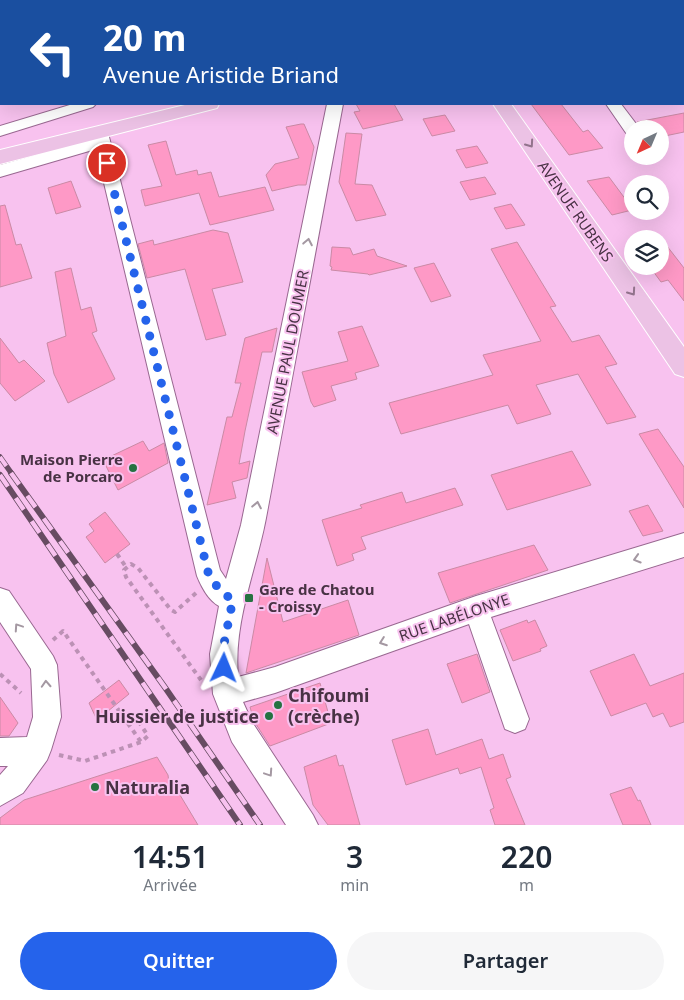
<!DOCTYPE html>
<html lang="fr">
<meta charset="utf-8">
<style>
:root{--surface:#fff;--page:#f6f6f7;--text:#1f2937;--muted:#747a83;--accent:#2563eb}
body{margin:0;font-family:"Noto Sans",sans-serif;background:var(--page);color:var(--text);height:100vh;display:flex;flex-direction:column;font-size:19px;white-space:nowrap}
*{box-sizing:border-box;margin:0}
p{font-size:16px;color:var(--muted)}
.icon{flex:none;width:28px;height:28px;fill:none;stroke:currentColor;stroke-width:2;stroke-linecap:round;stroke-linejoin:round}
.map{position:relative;height:825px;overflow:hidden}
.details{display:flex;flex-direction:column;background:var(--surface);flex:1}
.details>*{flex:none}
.guide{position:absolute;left:0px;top:0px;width:685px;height:105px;box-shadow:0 5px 20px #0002;background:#1a4fa0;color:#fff;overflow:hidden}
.needle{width:32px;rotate:224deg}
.fabs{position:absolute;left:624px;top:120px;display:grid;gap:10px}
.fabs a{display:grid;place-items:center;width:45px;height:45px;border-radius:50%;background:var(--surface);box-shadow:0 5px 20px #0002;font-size:25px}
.pin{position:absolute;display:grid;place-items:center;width:42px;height:42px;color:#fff;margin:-21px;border:2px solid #fff;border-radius:50%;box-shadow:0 1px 5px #0007}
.me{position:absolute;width:55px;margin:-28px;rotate:2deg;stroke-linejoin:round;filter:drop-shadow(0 0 4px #0008)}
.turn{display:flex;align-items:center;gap:18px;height:105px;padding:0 20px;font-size:22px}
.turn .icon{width:65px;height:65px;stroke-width:2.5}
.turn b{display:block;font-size:35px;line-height:42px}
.eta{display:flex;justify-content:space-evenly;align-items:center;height:85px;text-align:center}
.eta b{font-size:30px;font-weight:600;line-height:35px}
.primary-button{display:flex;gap:10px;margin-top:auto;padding:10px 20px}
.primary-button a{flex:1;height:58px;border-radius:30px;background:var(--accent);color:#fff;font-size:20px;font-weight:600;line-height:58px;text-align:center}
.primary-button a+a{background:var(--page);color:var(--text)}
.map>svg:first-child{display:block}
</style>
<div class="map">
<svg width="684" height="825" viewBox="0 0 684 825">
<rect width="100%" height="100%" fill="#f8c2ef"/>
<path fill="#4fb7cb" d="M12,0h372l-376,1z"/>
<g fill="#fe99c6" stroke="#ca8aa5">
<path d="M356,104h38l9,16 -40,9 -9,-17 6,-1z"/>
<path d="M531,104h30l22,28 5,-2 15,18 -34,7z"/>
<path d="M684,113v19l-24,5v-8h-18l-5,-7z"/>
<path d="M445,115l10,16 -23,5 -9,-17z"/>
<path d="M301,124h3l10,23 -8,38h-8l-26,6 -6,-16 9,-11 24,-6 -13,-31z"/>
<path d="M346,133l16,1 -7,50 17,1 14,30 -30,6 -17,-39z"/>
<path d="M166,141l10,34 21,-5 1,5 13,-3 8,25 46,-10 9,23 -64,15 -11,-32 -54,13 -4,-16 21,-4 -14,-41z"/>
<path d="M477,146l11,17 -22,5 -10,-18z"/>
<path d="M485,177l11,17 -26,6 -10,-18z"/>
<path d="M609,177l23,31v2l-20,5 -25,-34z"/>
<path d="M71,181l10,26 -25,7 -8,-26z"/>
<path d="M511,204l14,21 -19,4 -12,-21z"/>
<path d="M5,205l11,40 5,-1 11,34 -32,9v-81z"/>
<path d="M213,230l15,3 15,49 -31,7 14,46 -20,5 -21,-71 -38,9 -9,-34 15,-4 1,5z"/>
<path d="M660,237l24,31v33l-16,-21 -7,2 -11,-15 10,-1z"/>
<path d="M517,242l39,64 -6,1 22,35 27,-7 18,29 -12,3 31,50 -29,7 -29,-50 -42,11 15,29 -34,10 -9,-19 -107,29 -12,-31 104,-28 -10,-20 58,-14 -50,-92z"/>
<path d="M332,247l18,1 3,7 21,-6 3,7 30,10 -38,9 -1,-1 -37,-4 1,-3 -2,-1z"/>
<path d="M434,263l17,33 -20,6 -17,-34z"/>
<path d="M71,268l10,42 10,-3 6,24 -5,2 23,46 -47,24 -14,-29 -7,-31 19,-7 -11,-64z"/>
<path d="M362,326l17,40 -24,7 2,6 -26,7 5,14 -22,7 -3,-5 -9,-30 46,-11 -10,-29z"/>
<path d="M277,328l-5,24h-10l-17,79 -6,33 11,-3 -3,17 -15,4 4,16 -29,7 20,-88h5l9,-34h-6l10,-45z"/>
<path d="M0,338l19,25 5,-3 21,21 -30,20 -15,-18z"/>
<path d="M658,429l26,38v41l-45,-74z"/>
<path d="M143,441l6,10 15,-8 4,20 -50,27 -15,-30z"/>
<path d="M572,451l19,34 -84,25 -16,-35z"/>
<path d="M455,488l8,17 -102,32 5,12 -14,5 2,6 -17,6 -15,-46 40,-12 -2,-3 42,-13 4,11z"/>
<path d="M648,505l15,26 -20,5 -14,-25z"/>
<path d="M105,512l25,32 -25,19 -19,-26 8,-6 -5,-7z"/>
<path d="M534,545l14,25 -98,33 -12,-30z"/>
<path d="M267,558l16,64 65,-22 11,35 -113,38z"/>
<path d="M527,620l1,3 7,-3 12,26 -7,3 1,2 -28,10 -13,-31z"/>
<path d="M477,654l13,38 -28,11 -15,-39z"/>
<path d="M634,654l16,32 34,-13v49l-14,5 -7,-14 -10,4 -7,-14 -35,13 -21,-45z"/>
<path d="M119,680l10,14 -32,26 -8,-17z"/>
<path d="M320,683l11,40 -61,23 -16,-25 -4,-14z"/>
<path d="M0,697l18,26 -9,13h-9z"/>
<path d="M428,729l8,26 46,-16 7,20 14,-5 8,23 -5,2 19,46h-30l-5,-15 4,-2 -13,-41 -21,7 -2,-6 -52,17 -14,-45z"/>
<path d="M336,755l3,11 4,-1 17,60h-32l-15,-20 -9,-38z"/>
<path d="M157,757l11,18 2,16 7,-1 21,35h-198v-7l24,-18z"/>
<path d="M631,787l7,14 2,-1 11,25h-28l-13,-31z"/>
</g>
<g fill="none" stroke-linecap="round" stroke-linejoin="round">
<g stroke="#996891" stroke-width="2">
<g id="minor">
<path d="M73,104h23l-3,3 -93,29v-10z"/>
<path d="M327,104h16c-26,138 -51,276 -77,414 -10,53 -33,104 -28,159l37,-10 201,-71 208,-63v24l-193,60 38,102 -4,10 -10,4 -10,-4 -36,-105 -194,69 -32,9 9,20 61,93 5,10h-32l-54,-83 -19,-48 -3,-40 9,-48c-10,-5 -18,-20 -22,-30l-101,-427 -96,28v-12l94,-26 -2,-6 2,-4h12l2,4 112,437 6,9 15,-54z"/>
<path d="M606,104h15l19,25h-8v5l-6,-1z"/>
<path d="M0,588l9,3 44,65 4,9 4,52 -10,33 -4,10 -24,33 -23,13v-31l8,-9h-8v-28l27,-1 6,-20 -2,-48 -31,-47z"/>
</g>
</g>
<g stroke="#fff" stroke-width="2">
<g id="major">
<path d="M189,104h30l-2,4 -217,56v-14z"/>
<path d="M493,104h18l173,243v30l-9,-3z"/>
</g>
</g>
<g stroke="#bc91b5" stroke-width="4" stroke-dasharray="4.5 4.5" stroke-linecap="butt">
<path d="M117,554l9,13"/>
<path d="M196,593l-21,19 -4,-2 -33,-42 -7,-4 -7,6 2,7 75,103"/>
<path d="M53,640l10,-9 78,111"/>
<path d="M0,674l21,19"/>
<path d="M59,755l26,6 56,-19 7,-6 -16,-25"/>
</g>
<use href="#minor" fill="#fff" fill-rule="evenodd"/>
<use href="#major" fill="#ecc2e5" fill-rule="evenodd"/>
<g stroke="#674c62" stroke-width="5.5">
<path id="rail-far1" d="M0,457l12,17"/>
</g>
<g stroke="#674c62" stroke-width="6">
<g id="rail">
<path d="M11,473l153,213 96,139"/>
<path d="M0,475l240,350"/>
</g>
</g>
<use href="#rail-far1" stroke="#f8c2ef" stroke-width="4" stroke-dasharray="11" stroke-linecap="butt"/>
<use href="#rail" stroke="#f8c2ef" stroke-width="4.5" stroke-dasharray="14" stroke-linecap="butt"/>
</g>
<defs><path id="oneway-chevron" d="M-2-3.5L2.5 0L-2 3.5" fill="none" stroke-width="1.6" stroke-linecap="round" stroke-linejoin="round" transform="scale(1.25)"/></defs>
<g stroke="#92738c">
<use href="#oneway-chevron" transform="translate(530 144) rotate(55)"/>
<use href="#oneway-chevron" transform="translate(632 292) rotate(55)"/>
</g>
<g stroke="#a498a2">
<use href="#oneway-chevron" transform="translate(308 242) rotate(-79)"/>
<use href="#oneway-chevron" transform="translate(257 505) rotate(-79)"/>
<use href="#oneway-chevron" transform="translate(637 559) rotate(163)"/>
<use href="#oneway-chevron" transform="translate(18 627) rotate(-124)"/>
<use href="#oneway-chevron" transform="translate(383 642) rotate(160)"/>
<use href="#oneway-chevron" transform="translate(46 684) rotate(-93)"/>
<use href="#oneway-chevron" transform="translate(269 773) rotate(56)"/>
</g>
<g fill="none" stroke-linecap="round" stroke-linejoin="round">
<path stroke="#2563eb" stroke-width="9" stroke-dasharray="0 16.2" d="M107,163l102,413 14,18 10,5 -11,55 2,14"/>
</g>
<g fill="#257241" stroke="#f8c2ef" stroke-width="2">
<circle cx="133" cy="468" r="5"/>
<rect x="244" y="593" width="10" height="10" rx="2.5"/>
<circle cx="278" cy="705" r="5"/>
<circle cx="269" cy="716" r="5"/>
<circle cx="95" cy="787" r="5"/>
</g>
<g text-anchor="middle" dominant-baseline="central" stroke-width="4" stroke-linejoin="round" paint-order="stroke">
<g font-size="15" fill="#483244" stroke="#f8c2ef">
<text transform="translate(576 211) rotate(55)">AVENUE RUBENS</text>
<text transform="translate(287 352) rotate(-79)">AVENUE PAUL DOUMER</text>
<text transform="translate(454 617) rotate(-19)">RUE LABÉLONYE</text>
</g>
<g font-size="15" font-weight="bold" fill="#483244" stroke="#f8c2ef" text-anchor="end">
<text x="123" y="459">Maison Pierre<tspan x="123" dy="17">de Porcaro</tspan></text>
<text x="259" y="589" text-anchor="start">Gare de Chatou<tspan x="259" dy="17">- Croissy</tspan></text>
</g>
<g font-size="18" font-weight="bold" fill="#483244" stroke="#f8c2ef" text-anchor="start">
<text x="288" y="695">Chifoumi<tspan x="288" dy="21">(crèche)</tspan></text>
<text x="259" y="716" text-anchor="end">Huissier de justice</text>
<text x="105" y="787">Naturalia</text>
</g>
</g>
</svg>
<div class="fabs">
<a><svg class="needle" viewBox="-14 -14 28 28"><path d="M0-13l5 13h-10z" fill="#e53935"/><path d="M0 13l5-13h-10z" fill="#747a83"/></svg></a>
<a><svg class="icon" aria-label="search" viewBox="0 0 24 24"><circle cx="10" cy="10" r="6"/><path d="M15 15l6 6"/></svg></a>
<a><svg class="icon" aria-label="layers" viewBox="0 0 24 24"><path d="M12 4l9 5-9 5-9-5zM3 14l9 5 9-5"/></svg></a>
</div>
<div class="pin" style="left:107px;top:163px;background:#d93025"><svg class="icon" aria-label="arrive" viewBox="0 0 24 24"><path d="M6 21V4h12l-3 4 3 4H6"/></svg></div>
<svg class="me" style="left:224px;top:668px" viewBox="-20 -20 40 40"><path d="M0-17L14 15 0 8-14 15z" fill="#2563eb" stroke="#fff" stroke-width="4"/></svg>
<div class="guide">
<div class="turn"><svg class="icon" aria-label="left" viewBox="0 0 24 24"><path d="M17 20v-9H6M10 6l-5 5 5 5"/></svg><div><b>20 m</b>Avenue Aristide Briand</div></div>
</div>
</div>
<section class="details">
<div class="eta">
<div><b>14:51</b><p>Arrivée</p></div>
<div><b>3</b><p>min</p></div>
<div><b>220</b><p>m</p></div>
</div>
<div class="primary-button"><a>Quitter</a><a>Partager</a></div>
</section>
